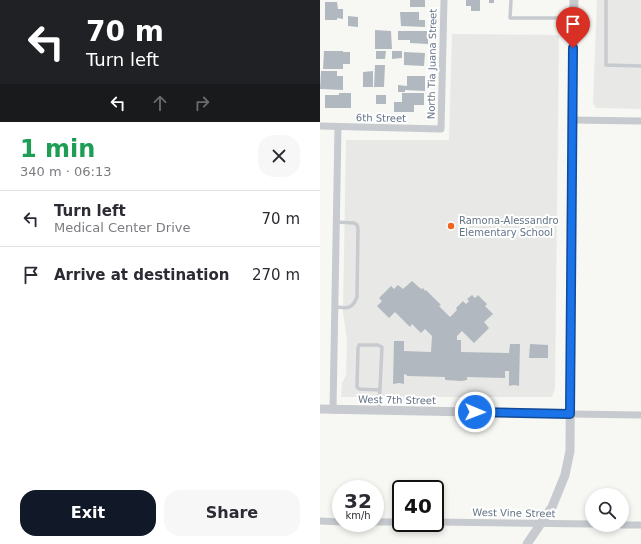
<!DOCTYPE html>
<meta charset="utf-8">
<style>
:root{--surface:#fff;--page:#f7f7f7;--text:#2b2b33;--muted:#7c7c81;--line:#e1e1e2;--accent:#111827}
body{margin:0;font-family:"DejaVu Sans",sans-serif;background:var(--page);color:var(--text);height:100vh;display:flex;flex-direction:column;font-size:15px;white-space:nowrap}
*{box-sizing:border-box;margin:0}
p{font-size:13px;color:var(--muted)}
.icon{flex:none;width:22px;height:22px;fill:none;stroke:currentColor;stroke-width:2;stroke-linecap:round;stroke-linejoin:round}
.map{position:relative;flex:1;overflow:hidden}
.details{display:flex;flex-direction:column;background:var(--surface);width:320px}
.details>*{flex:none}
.banner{background:#202124;color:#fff;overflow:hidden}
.tools{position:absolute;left:265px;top:488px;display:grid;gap:8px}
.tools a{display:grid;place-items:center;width:44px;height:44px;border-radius:50%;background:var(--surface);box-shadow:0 2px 6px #0003;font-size:20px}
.speed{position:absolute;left:12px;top:480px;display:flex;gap:8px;font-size:20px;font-weight:700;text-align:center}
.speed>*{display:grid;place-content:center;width:52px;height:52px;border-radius:50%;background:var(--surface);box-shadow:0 2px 6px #0003;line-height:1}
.speed small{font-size:10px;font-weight:400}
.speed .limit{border:2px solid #111;border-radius:6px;background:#fff;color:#111}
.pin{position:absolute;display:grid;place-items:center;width:34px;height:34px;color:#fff;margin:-41px -17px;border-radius:50% 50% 50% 0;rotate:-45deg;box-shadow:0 0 4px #0007}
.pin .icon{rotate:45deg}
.me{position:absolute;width:44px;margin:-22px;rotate:91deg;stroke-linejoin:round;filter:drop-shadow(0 0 3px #0008)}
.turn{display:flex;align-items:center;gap:14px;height:84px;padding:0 20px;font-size:18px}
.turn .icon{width:52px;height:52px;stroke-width:2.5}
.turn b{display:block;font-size:28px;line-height:34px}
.lanes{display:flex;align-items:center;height:38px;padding:0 20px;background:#0003;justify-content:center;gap:20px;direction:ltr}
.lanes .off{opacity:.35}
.round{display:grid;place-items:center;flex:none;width:42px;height:42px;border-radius:16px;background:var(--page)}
.head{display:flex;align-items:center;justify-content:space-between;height:68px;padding:0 20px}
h1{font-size:24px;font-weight:600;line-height:30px;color:#1e9e55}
.action{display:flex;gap:8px;margin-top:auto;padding:8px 20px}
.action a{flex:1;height:46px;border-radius:16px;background:var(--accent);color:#fff;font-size:16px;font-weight:600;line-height:46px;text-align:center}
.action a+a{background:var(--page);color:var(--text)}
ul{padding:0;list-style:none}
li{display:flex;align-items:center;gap:12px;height:56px;padding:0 20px;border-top:1px solid var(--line)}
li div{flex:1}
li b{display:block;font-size:15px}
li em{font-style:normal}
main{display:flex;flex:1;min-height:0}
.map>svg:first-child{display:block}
</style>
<main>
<section class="details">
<div class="banner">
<div class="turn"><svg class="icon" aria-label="left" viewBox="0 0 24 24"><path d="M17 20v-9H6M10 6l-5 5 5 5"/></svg><div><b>70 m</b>Turn left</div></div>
<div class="lanes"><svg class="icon" aria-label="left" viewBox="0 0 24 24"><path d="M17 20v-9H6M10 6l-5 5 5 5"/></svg><svg class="icon off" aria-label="ahead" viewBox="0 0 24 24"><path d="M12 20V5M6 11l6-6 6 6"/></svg><svg class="icon off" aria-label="right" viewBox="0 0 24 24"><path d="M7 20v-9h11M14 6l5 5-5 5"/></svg></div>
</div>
<div class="head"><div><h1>1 min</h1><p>340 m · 06:13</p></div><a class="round"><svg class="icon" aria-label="close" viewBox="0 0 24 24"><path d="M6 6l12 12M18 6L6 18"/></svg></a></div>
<ul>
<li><svg class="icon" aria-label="left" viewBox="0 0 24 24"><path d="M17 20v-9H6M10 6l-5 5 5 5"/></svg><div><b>Turn left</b><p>Medical Center Drive</p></div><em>70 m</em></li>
<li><svg class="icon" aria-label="arrive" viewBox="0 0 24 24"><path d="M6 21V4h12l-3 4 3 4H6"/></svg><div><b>Arrive at destination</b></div><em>270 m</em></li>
</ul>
<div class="action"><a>Exit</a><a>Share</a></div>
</section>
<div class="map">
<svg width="321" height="544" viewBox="0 0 321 544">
<rect width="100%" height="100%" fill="#f7f8f4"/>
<g fill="#e8e9e7">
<path d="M277,0h44v109l-45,-1 -3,-5z"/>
<path d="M132,34l107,1 -4,354 -3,8h-211l1,-14 4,-8 1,-34 -4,-29 3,-172h103z"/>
</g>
<g fill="#b1b8bf">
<rect x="90" y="0" width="15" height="7"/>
<path d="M146,0h14v11h-9v-5h-5z"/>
<rect x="169" y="0" width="5" height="3"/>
<path d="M5,2h12l1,7h5v10l-6,-1v2h-12z"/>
<path d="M80,12h19v8h6v7l-24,-1z"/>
<path d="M28,16l10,1v10l-10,-1z"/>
<path d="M55,30l16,1 1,18h-17z"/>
<path d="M78,31h30v13l-18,-1v-3h-12z"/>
<path d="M4,51h19v1h7v12h-7v5h-20z"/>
<path d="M56,51h10l-1,8h-9z"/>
<path d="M72,51h10v7l-10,1z"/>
<path d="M84,52l21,1 -1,13 -20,-1z"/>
<path d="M55,65h10l-1,22h-10z"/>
<path d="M1,71h16v5h6v14l-23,-1z"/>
<path d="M53,71v16h-10v-15z"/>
<path d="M87,76h18v15l-20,-1v2h-7v-7l9,1z"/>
<path d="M19,93h12v15h-26v-13h14z"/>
<path d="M82,93h22v12h-10v7h-20v-10h8z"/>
<rect x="56" y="95" width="10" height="9"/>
<path d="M92,281l9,8 2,-1 2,3 1,-1 15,15 -2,1 11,11 7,-7 -1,-2 7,-7 3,3 3,-3 -2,-2 5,-4 3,3 3,-3 9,9 -2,2 8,8 -9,8 5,6 -15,15 -12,-12 -5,5v4h4v12l48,1 1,-9h10l-1,42 -5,-1 -5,1v-15h-4v7l-38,-1v3l-5,1 -17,-1v-3l-38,-1v-1l-3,-1v10l-5,-1 -6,1 1,-43h10v10l27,1 1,-16 -7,-7 -4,4 -9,-9 -2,3 -15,-15 -6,6 -12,-12 5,-5 -3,-3 12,-12 3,3 4,-4 5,4z"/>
<path d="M210,344l18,1v13h-19z"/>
</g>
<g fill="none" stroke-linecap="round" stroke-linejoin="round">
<g stroke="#c7cace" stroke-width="3.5">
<path d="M191,0l-1,18h63"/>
<path d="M286,0v65l35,1"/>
<path d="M15,307c12,1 17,3 22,-10l1,-68 -1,-4 -3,-2 -18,-1"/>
<path d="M59,409l3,-62 -4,-2h-19l-1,3 -1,39 2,2 21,1"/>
</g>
<g stroke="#c7cace" stroke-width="7">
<path d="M252,120l69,1"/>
<path d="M0,126l121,3 3,-129"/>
<path d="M13,410l5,-283"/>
<path d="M250,414l71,1"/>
<path d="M0,521l21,1"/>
<path d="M55,522h26"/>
<path d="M115,522l157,2"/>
<path d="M302,525h19"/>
</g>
<g stroke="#c7cace" stroke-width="9">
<path d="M0,409l250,5"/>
<path d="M207,544l25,-37 13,-32 5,-24 2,-331 2,-120"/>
</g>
</g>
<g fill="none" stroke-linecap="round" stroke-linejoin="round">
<g stroke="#114b97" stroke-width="10">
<path id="route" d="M155,412l95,2 3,-366"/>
</g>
<use href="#route" stroke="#1a73e8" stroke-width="7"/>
</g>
<circle fill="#ef651d" stroke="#fff" stroke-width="1.5" cx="131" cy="226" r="4"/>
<g text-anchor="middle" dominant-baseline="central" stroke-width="4" stroke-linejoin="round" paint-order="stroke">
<g font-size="10" fill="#647487" stroke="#fff">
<text transform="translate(112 64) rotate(-89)">North Tia Juana Street</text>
<text transform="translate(61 118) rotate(1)">6th Street</text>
<text transform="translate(77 400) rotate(1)">West 7th Street</text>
<text transform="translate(194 513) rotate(1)">West Vine Street</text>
</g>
<g font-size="10" fill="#647487" stroke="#fff" text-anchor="start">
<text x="139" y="220">Ramona-Alessandro<tspan x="139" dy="12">Elementary School</tspan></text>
</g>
</g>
</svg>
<div class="tools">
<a><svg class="icon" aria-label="search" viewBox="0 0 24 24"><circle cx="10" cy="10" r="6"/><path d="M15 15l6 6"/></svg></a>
</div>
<div class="speed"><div>32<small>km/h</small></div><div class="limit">40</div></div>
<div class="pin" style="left:253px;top:48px;background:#d93025"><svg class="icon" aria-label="arrive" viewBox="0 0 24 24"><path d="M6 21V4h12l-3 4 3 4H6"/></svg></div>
<svg class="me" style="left:155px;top:412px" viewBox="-20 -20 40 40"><circle r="17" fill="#1a73e8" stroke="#fff" stroke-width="3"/><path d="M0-11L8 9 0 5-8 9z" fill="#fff"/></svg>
</div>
</main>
